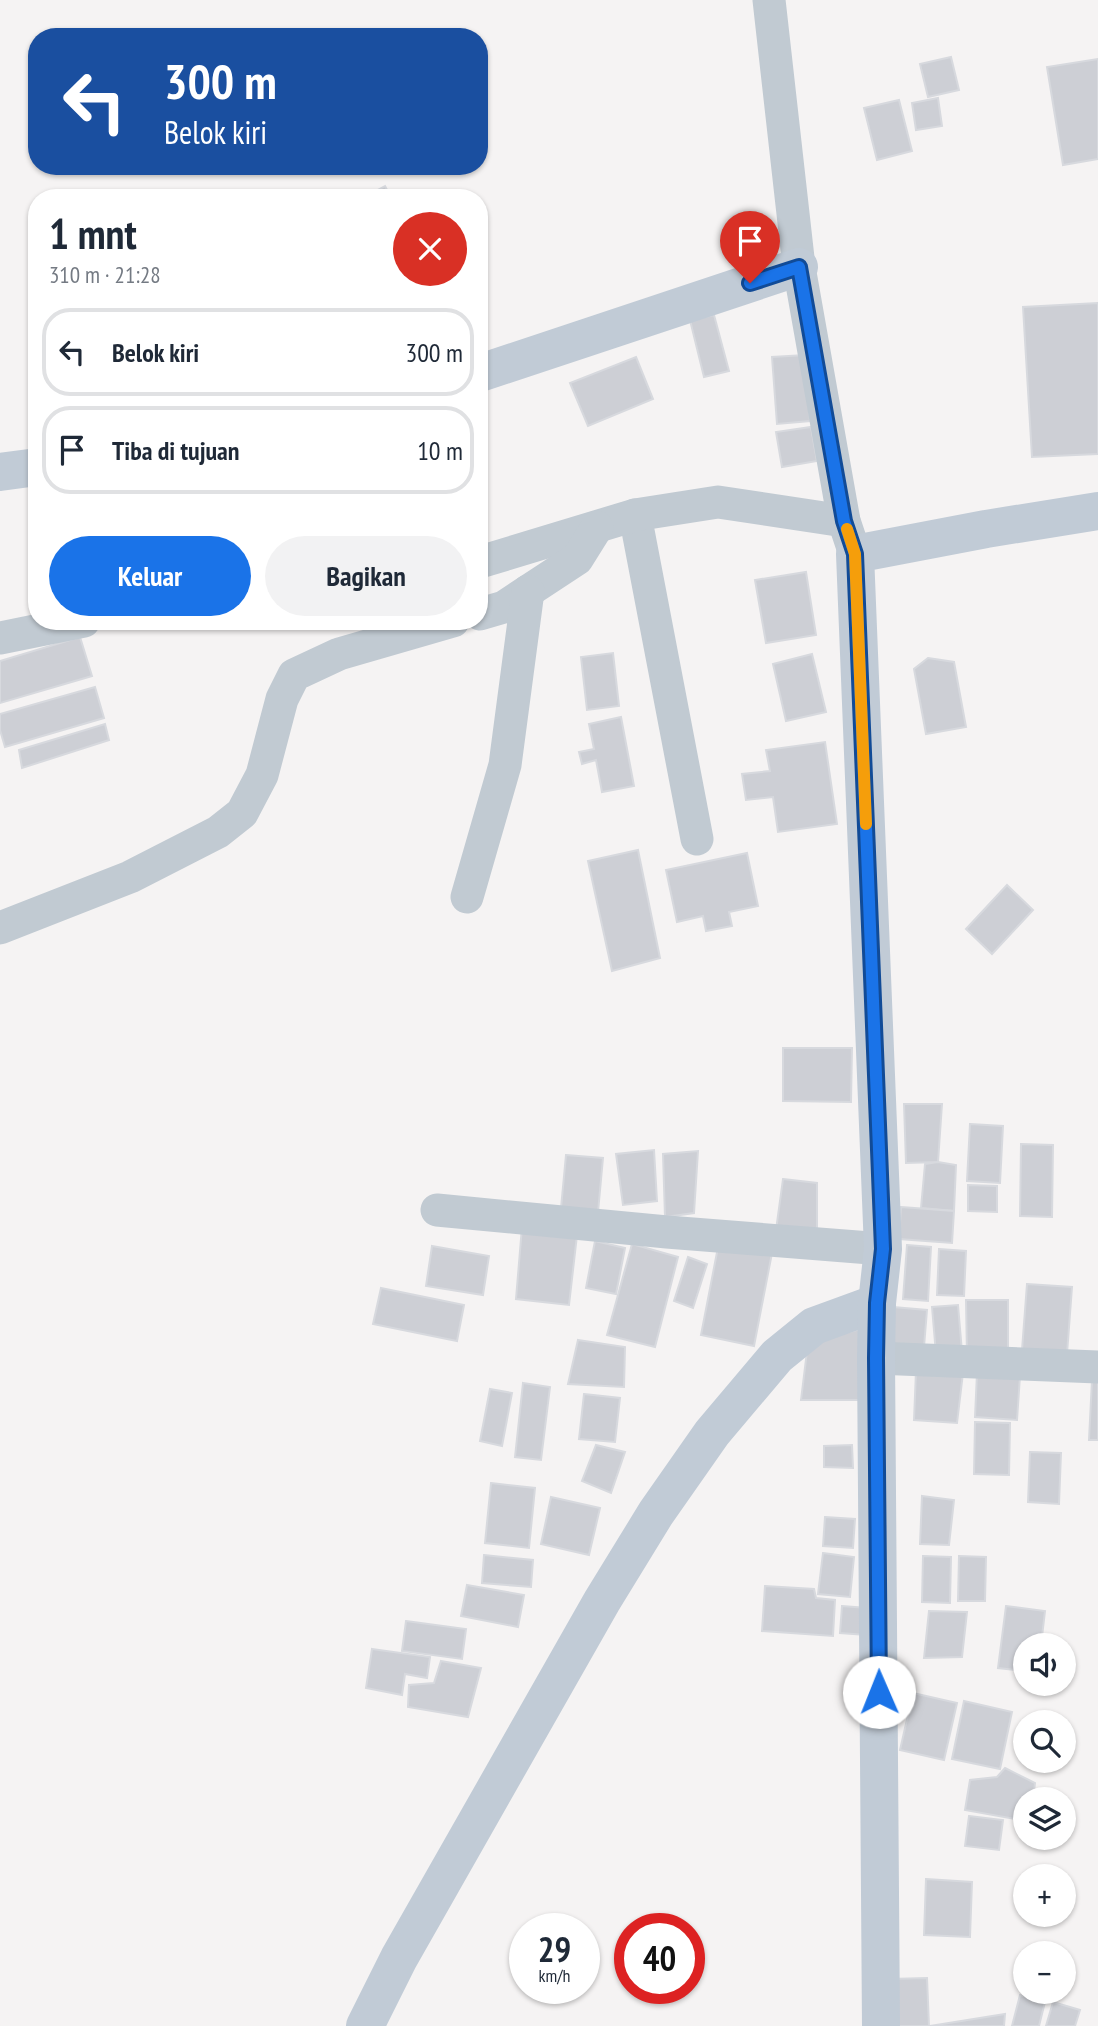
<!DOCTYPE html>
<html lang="id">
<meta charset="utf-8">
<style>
:root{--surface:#fff;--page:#f2f2f3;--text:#1f2937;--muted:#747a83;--line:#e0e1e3;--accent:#1a73e8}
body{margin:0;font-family:"PT Sans Narrow",sans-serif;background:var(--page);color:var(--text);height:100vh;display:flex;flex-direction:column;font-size:26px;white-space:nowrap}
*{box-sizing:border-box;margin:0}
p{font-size:23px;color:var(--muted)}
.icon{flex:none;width:38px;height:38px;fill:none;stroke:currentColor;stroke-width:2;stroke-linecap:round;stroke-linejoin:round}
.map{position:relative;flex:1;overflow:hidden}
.side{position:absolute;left:28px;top:189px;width:460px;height:441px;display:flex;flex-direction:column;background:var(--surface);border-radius:28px;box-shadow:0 2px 5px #0004}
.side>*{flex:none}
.guide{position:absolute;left:28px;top:28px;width:460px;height:147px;border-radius:28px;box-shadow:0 2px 5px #0004;background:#1a4fa0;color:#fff;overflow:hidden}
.controls{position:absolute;left:1013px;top:1633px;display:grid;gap:14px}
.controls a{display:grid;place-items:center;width:63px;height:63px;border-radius:50%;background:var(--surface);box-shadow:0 2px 5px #0004;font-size:35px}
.speed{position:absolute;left:509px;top:1913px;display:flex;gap:14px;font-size:35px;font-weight:700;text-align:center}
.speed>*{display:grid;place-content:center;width:91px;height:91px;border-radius:50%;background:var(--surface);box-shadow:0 2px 5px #0004;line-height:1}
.speed small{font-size:18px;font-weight:400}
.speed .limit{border:10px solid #d22;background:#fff;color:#111}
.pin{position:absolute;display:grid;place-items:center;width:60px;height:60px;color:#fff;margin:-72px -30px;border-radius:50% 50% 50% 0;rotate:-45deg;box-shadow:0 0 7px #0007}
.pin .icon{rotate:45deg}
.me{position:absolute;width:77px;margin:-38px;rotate:359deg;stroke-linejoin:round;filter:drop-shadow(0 0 5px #0008)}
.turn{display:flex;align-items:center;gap:24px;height:147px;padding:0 21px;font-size:32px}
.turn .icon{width:91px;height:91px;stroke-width:2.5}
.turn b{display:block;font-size:49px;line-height:60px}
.round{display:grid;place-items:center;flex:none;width:74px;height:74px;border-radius:37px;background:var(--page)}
.summary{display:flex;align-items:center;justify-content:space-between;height:119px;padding:0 21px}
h1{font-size:42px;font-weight:700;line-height:52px}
.cta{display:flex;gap:14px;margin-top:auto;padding:14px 21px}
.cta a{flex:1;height:80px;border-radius:42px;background:var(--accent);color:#fff;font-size:28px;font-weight:700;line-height:80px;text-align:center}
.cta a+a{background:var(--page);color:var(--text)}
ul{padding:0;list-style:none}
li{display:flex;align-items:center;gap:21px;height:88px;margin:0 14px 10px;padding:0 7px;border:4px solid var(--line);border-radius:28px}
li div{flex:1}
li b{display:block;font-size:26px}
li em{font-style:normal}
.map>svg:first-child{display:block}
</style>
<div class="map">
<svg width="1098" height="2026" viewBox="0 0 1098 2026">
<rect width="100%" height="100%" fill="#f5f3f3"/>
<g fill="#cdcfd5" stroke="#d7d9de" stroke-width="2">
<path d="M951,57l8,33 -31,7 -8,-33z"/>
<path d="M1098,59v100l-35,6 -16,-98z"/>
<path d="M938,98l4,28 -26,4 -4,-27z"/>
<path d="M899,100l13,51 -35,9 -13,-52z"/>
<path d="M385,186l6,12h-28z"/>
<path d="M1098,303v151l-66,3 -9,-150z"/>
<path d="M714,315l15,56 -25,6 -14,-57z"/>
<path d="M805,355l5,66 -33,3 -5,-67z"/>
<path d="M636,357l17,42 -65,27 -18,-43z"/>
<path d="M811,427l6,34 -35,6 -6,-35z"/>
<path d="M806,572l10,63 -50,8 -11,-63z"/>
<path d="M80,637l12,39 -92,27v-42z"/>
<path d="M613,653l6,53 -32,4 -6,-53z"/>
<path d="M812,654l14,58 -40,9 -13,-57z"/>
<path d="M928,658l26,4 12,65 -40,7 -12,-65z"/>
<path d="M95,687l9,31 -99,29 -5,-17v-16z"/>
<path d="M621,717l13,69 -32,6 -6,-32 -14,4 -3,-12 15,-3 -5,-25z"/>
<path d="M105,724l4,16 -87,28 -3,-18z"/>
<path d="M825,742l12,82 -59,8 -5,-35 -27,3 -4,-26 28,-3 -4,-21z"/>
<path d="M638,850l22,108 -48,13 -24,-110z"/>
<path d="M747,853l11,53 -29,6 3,14 -26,5 -3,-15 -26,6 -11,-52z"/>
<path d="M1007,885l26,25 -41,44 -26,-25z"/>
<path d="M783,1048h69l-1,54 -68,-1z"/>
<path d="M904,1104h38l-4,58 -32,1z"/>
<path d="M970,1124l33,2 -3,57 -33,-2z"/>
<path d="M1021,1144l32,1 -1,72 -32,-1z"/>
<path d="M654,1150l3,51 -34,4 -7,-51z"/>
<path d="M698,1151l-4,62 -29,4 -2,-63z"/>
<path d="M566,1155l37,3 -5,54 -37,-4z"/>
<path d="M938,1162l18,3 -2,46 -33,-3 4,-44z"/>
<path d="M783,1179l34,4v49l-41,-2z"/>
<path d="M968,1185l29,1v26l-29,-1z"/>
<path d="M901,1207l53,4 -2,32 -53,-4z"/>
<path d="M522,1227l55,8 -8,70 -53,-6z"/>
<path d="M595,1241l30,7 -9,46 -30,-6z"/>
<path d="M719,1242l53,11 -18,93 -53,-11z"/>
<path d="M632,1244l46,13 -23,90 -48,-12z"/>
<path d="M907,1245l24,2 -3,54 -25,-2z"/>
<path d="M432,1246l57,10 -6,39 -57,-9z"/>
<path d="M939,1249l27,2 -2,45 -27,-1z"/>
<path d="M688,1257l19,7 -14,44 -19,-7z"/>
<path d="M1027,1284l45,3 -5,67 -45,-4z"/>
<path d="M381,1288l83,17 -7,36 -84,-17z"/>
<path d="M966,1300h42v57h-41z"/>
<path d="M958,1305l4,47 -26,2 -4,-47z"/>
<path d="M893,1307l34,3 -3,37 -33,-3z"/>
<path d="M864,1328l-4,72h-59l7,-57z"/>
<path d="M578,1340l47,7 -1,40 -56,-3z"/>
<path d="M916,1371l47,2 -6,50 -43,-3z"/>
<path d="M977,1373l43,3 -3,44 -42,-3z"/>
<path d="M1092,1380h6v60h-9z"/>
<path d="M523,1383l27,4 -9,73 -26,-3z"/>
<path d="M490,1389l22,4 -10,53 -22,-5z"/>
<path d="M584,1394l36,4 -5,44 -36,-3z"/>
<path d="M975,1422l35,1 -1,52 -35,-1z"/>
<path d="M596,1445l29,7 -14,41 -29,-12z"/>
<path d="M852,1445l1,23 -29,-1v-21z"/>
<path d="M1030,1452l31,1 -2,51 -31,-2z"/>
<path d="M491,1483l44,5 -6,60 -44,-5z"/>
<path d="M922,1496l32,4 -5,45 -29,-1z"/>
<path d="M551,1497l49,11 -11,47 -48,-11z"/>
<path d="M825,1517l30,2 -2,29 -30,-2z"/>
<path d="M823,1553l31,4 -4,40 -32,-3z"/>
<path d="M484,1555l49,5 -2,27 -49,-4z"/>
<path d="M923,1556l28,1 -1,46 -28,-1z"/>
<path d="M959,1556l27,1 -1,44h-27z"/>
<path d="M467,1585l57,10 -6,32 -57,-11z"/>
<path d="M765,1586l49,3 2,9 19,2 -2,36 -71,-5z"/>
<path d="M842,1606l25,2 -1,27 -26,-2z"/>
<path d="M1006,1606l39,5 -4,34h-15v26l-28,-3z"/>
<path d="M929,1611l38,1 -5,45 -38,1z"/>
<path d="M406,1621l60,8 -4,30 -60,-8z"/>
<path d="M372,1649l58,8 -3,21 -22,-4 -3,21 -36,-7z"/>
<path d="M441,1661l40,7 -13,49 -60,-10 1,-22 25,-2z"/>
<path d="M913,1693l44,10 -13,57 -44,-10z"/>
<path d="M964,1701l48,11 -12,57 -48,-10z"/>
<path d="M1005,1768l30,15 -1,8 6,4 -1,4h-13v22l-61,-11 5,-30 27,-3z"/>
<path d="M969,1816l34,4 -4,30 -34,-4z"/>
<path d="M926,1879l46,3 -2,55 -46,-2z"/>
<path d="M927,1978l2,48h-37l-2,-47z"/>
<path d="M1020,1995l25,7 -6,24h-27z"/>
<path d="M1053,2002l27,8 -5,16h-29z"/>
<path d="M1005,2014l-1,12h-74z"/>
</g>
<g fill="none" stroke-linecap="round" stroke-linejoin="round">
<g stroke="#c1cad2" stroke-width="33">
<path d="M769,0l30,267 45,254 11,33"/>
<path d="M635,515l62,324"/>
<path d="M480,562l155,-47 83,-13 126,19"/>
<path d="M480,614l24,-7 73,-48 20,-32"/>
<path d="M0,638l84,-17"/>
<path d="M467,897l38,-132 23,-174"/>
<path d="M0,928l130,-51 88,-45 24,-19 20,-38 20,-76 12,-24 45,-21 114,-33"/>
<path d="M437,1210l230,22 216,17"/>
<path d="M876,1358l222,9"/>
</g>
<g stroke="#c1cbd6" stroke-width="38">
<path d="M480,373l319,-106"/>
<path d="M0,472l37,-5"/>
<path d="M365,2026l34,-68 203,-357 54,-88 56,-80 65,-77 37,-30 63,-23"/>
<path d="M881,2026l-5,-668 1,-55 6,-54 -28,-695 131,-25 112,-18"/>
</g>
</g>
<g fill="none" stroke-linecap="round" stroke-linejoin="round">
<g stroke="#114b97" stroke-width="18">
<path id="route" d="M750,283l49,-16 45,254 11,33 28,695 -6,54 -1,55 3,334"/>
</g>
<use href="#route" stroke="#1a73e8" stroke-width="12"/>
<path stroke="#f59e0b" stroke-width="12" d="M847,529l8,25 11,270"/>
</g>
</svg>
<div class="controls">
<a><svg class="icon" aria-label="sound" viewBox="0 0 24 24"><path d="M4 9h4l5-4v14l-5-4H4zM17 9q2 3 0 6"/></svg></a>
<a><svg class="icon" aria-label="search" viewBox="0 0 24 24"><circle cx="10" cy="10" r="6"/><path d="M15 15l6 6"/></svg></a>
<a><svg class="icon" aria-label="layers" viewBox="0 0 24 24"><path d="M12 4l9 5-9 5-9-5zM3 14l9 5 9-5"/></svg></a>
<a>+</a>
<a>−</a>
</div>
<div class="speed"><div>29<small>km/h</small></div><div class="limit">40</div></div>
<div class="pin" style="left:750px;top:283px;background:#d93025"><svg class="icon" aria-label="arrive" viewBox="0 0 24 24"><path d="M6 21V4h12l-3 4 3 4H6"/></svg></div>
<svg class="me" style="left:879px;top:1692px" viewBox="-20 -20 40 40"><circle r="19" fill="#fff"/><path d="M0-13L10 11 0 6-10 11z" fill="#1a73e8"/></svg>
<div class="guide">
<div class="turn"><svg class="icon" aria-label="left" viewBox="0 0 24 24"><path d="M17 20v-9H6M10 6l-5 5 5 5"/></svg><div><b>300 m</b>Belok kiri</div></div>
</div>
<section class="side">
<div class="summary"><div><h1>1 mnt</h1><p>310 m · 21:28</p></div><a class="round" style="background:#d93025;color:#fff"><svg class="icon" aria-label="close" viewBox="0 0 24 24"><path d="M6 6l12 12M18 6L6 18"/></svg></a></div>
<ul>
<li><svg class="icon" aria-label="left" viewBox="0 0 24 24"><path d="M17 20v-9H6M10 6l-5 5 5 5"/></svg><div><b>Belok kiri</b></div><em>300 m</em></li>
<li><svg class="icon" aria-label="arrive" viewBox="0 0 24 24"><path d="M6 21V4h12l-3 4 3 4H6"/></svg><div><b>Tiba di tujuan</b></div><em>10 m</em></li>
</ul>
<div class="cta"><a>Keluar</a><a>Bagikan</a></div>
</section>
</div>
